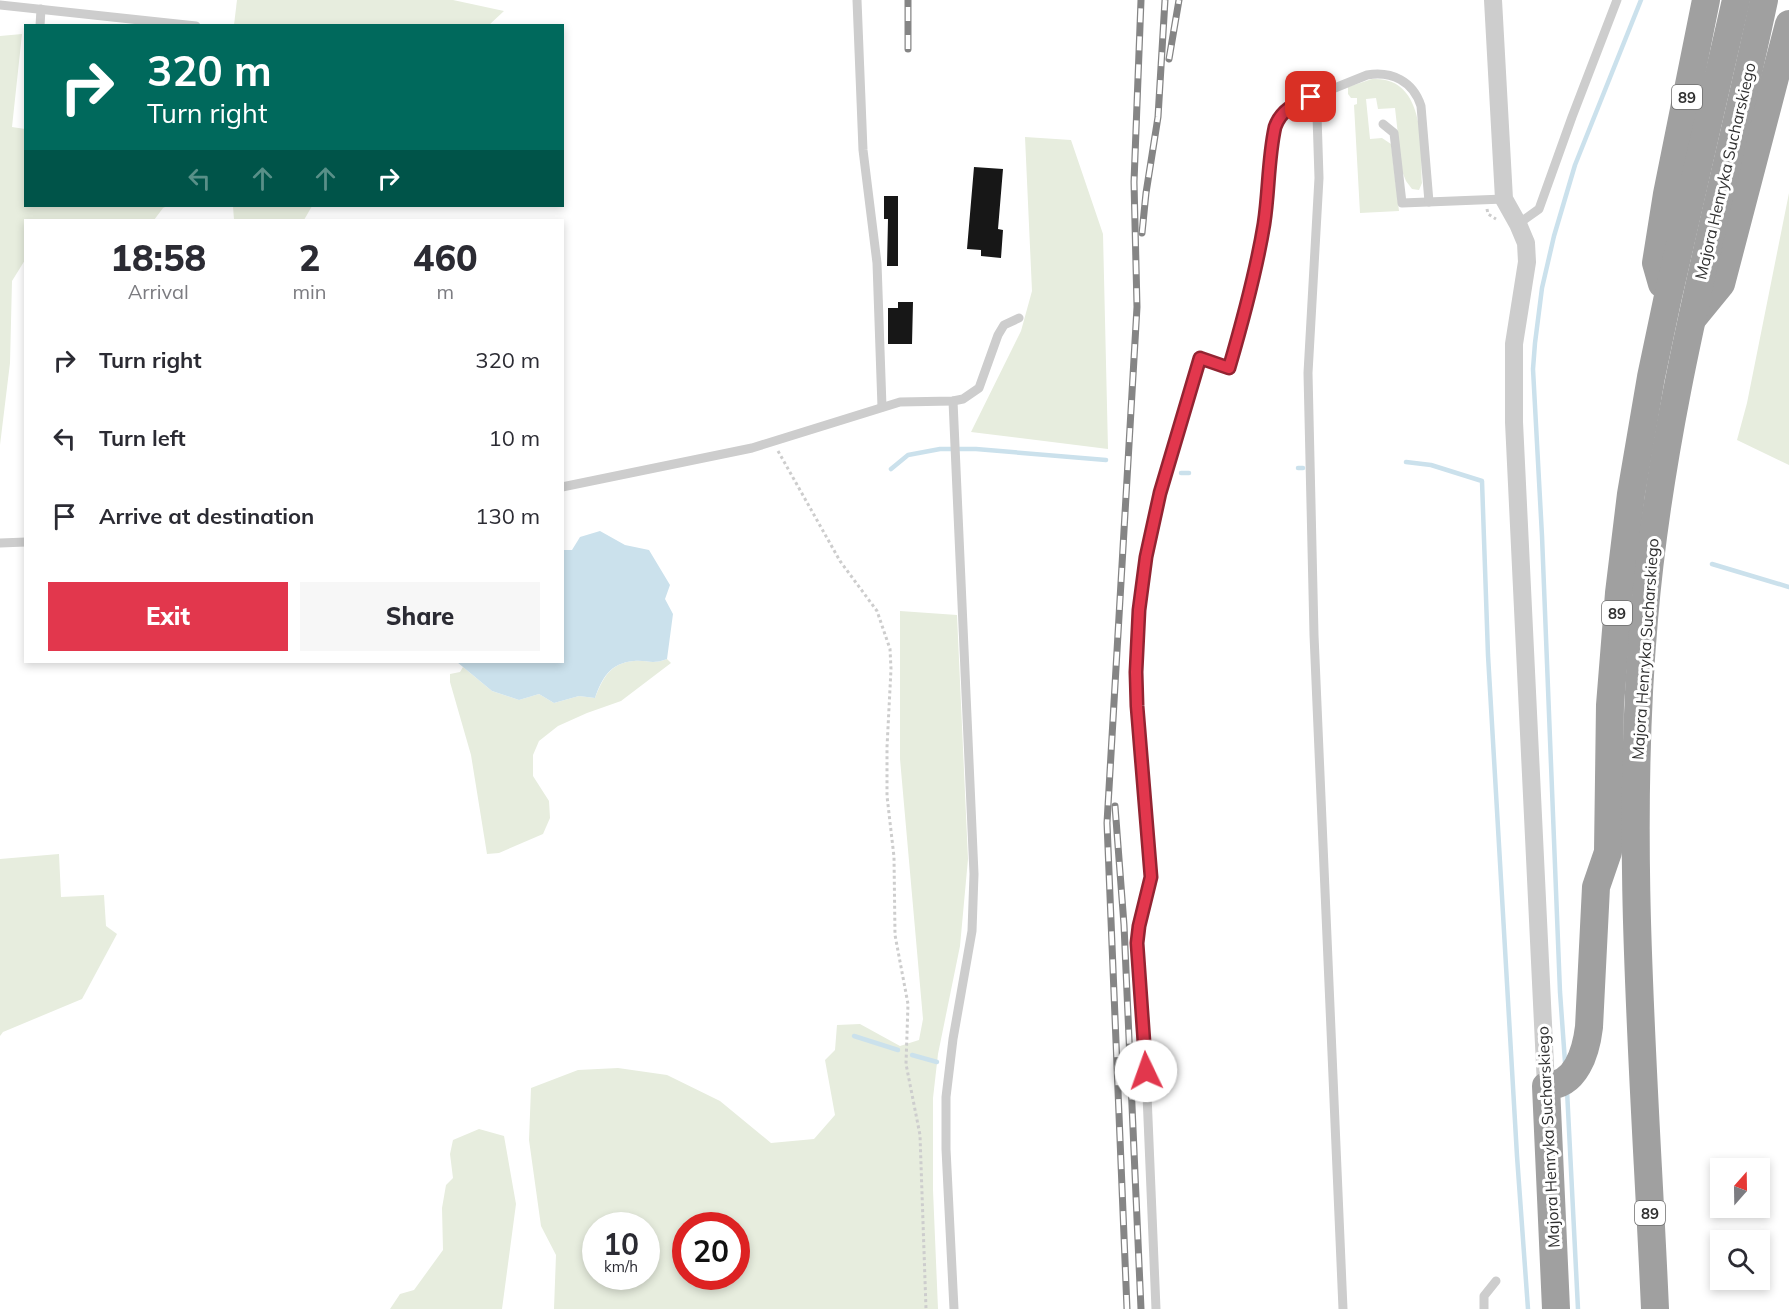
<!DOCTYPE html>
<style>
:root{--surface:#fff;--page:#f7f7f7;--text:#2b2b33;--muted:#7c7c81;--accent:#e2374d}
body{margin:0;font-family:Mulish,sans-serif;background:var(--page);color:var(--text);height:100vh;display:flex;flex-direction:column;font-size:22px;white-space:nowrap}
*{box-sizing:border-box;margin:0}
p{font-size:20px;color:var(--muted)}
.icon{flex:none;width:33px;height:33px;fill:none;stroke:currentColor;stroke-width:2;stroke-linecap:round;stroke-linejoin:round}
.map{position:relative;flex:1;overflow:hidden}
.panel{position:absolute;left:24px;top:219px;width:540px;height:444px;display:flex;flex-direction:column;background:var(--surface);border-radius:0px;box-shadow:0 3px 9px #0003}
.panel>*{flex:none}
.hud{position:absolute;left:24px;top:24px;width:540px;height:183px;border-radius:0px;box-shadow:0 3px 9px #0003;background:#00695c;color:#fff;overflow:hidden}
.needle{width:39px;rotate:20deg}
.fabs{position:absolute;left:1710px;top:1158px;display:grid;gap:12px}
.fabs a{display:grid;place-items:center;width:60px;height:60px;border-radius:0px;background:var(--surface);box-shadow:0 3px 9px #0003;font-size:30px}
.speed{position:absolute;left:582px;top:1212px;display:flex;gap:12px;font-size:30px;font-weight:700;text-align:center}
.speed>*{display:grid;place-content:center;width:78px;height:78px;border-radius:50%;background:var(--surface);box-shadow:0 3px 9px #0003;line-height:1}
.speed small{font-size:15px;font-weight:400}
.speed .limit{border:9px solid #d22;background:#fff;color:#111}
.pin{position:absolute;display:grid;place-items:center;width:51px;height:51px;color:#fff;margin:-26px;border-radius:12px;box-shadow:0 3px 9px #0006}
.me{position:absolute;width:66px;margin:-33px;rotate:357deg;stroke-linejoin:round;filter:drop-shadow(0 0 4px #0008)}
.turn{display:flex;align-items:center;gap:21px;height:126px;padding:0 24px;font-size:27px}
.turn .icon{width:78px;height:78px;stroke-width:2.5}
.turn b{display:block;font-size:42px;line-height:51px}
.lanes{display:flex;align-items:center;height:57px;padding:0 24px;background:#0003;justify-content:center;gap:30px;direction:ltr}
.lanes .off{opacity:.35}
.eta{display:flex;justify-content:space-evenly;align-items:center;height:102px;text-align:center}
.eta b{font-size:36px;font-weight:800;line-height:42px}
.button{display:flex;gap:12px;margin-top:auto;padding:12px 24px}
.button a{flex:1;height:69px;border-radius:0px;background:var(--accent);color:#fff;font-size:24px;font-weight:800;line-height:69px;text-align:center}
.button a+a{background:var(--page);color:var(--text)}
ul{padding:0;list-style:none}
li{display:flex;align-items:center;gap:18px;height:78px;padding:0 24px}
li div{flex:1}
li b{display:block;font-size:22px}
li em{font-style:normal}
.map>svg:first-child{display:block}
</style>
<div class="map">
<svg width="1789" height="1309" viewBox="0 0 1789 1309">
<rect width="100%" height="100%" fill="#fff"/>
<g fill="#e7edde" fill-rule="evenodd">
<path d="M237,0h216l51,11 -15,14h-255z"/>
<path d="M22,34l-10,93 13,2 1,77h141l-4,2 -9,12h-128l-1,40 -13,21 -2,82 -10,82v-409z"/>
<path d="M1372,79c54,-3 49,67 50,104l-3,7 -7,-1 -6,-8 -4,-10 -7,-63 -17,1 -2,-11 -10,1 4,40 12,-1 9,6 8,67 -39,2 -6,-108 3,-1v-6h-6l-3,-4v-7z"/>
<path d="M1025,137l46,3 32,94 5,215 -137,-17 50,-101 11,-40z"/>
<path d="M1789,193v272l-52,-25 10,-37z"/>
<path d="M233,206h79l-8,14h-70z"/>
<path d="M900,611l57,4 11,244 -8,87 -22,108 -5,44v92l5,119h-384l2,-54 -15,-29 -12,-86 2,-52 47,-18 40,-2 49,7 53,26 51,42 43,-4 21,-24 -10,-55 10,-10 2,-25 23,-1 40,22 19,-6 4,-21 -23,-260zM596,1226h50v50h-50zM686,1226h50v50h-50z"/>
<path d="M667,659l4,4 -50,38 -34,12 -29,13 -19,15 -6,14v21l16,25 1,17 -7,16 -44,19 -12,1 -16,-99 -21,-73v-8l10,-2 3,-5 29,24 27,9 20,-6 15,9 25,-7 16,2c8,-20 15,-35 39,-37 15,-1 17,4 33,-2z"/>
<path d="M59,854l2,43 43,-2 2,31 11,8 -35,65 -79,33 -3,4v-177z"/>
<path d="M479,1129l25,7 12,68 -14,105h-112l10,-15 14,-4 29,-40 -1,-42 4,-23 7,-7 -3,-24 3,-14z"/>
</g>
<path fill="#cbe1ec" d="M600,531l25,14 24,5 21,35 -5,14 8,15 -6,45c-16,6 -18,1 -33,2 -24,2 -32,17 -39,37l-16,-2 -25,7 -15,-9 -20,6 -27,-9 -35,-29h105l1,-112h9l8,-13z"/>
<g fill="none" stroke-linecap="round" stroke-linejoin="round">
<g stroke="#cbe1ec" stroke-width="4.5">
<path d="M1406,462l25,3 51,16 6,174 29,501 11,153"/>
<path d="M1298,468h5"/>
<path d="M891,469l17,-14 32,-6h36l130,11"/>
<path d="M1181,473h8"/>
<path d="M1712,564l77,23"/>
<path d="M854,1036l44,14"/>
<path d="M912,1055l25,7"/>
<path d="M1565,1062l-5,-70 -18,-456 -9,-167 2,-26 7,-55 12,-52 21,-71 66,-165"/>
<path d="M1567,1090l11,219"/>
</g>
</g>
<g fill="#171717">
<path d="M974,167l29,2 -5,60 5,1 -2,28 -20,-2v-6l-14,-1z"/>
<path d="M884,196h14v70h-11l1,-47h-4z"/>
<path d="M898,302h15l-1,42h-24v-36h10z"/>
</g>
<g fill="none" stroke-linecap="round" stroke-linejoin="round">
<g stroke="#cdcdcd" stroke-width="3" stroke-dasharray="3 3" stroke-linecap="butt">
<path d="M1487,209l1,5 8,5"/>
<path d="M778,451l62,110 37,50 13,38 1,20 -4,78v49l7,61 1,78 13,69 -2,60 14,71 6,174"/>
</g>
<g stroke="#cdcdcd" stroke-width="9">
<path d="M857,0l6,150 14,113 5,144"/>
<path d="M0,5l196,21"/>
<path d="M40,26l1,-17"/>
<path d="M1311,97l6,18 2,63 -11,195 6,262 29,674"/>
<path d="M1383,124l11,9 8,70 102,-4"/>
<path d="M1518,224l21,-15 33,-92 45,-117"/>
<path d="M953,401l21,473 -2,57 -19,108 -7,58v52l8,160"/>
<path d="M562,487l190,-39 148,-46 53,-1 10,-2 16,-11 19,-53 6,-10 15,-7"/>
<path d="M0,543l26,-1"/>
<path d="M1156,1309l-10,-238 -9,-128 2,-17 12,-49 -14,-171 -1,-34 3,-62 7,-53 14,-64 40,-135 29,10 26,-92 9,-56 8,-79 6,-23 5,-6 12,-8 72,-29c25,-4 46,6 54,31l8,96"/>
<path d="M1484,1309v-13l12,-15"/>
</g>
<path stroke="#cdcdcd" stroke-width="18" d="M1493,0l11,199 14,25 8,19 1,19 -13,82v78l32,664"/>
<g stroke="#a0a0a0" stroke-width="28">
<path d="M1662,284l-6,-21 11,-69 39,-194"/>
<path d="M1694,317l27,-33 68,-260"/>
<path d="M1556,1309l-10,-223c30,0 40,-34 43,-59l7,-140 12,-35 2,-147 9,-112 12,-99 20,-117 16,-76 69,-301"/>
<path d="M1655,1309c-10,-230 -31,-461 -11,-690 18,-212 76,-412 120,-619"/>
</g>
<g stroke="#858585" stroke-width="7">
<g id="rail">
<path d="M908,49v-49"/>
<path d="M1169,59l10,-59"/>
<path d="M1142,233l4,-40 12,-76 7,-117"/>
<path d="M1115,806l9,119 17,384"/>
<path d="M1127,1309l-20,-486 30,-516 -3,-125 7,-182"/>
</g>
</g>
<use href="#rail" stroke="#fff" stroke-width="4.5" stroke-dasharray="14" stroke-linecap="butt"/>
</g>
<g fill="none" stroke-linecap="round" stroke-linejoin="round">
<g stroke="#932432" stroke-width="15">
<path id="route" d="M1146,1071l-9,-128 2,-17 12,-49 -14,-171 -1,-34 3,-62 7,-53 14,-64 40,-135 29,10c14,-48 27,-95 35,-144 5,-32 4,-65 11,-97 6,-17 19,-23 36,-30"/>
</g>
<use href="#route" stroke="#e2374d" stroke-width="10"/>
</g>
<g text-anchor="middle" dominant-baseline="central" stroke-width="6" stroke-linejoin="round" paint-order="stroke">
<g fill="#fff" stroke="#6e6e6e" stroke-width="1.5">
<rect x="1672" y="85" width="30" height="24" rx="4.5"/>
<rect x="1602" y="601" width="30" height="24" rx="4.5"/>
<rect x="1635" y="1201" width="30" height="24" rx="4.5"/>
</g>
<g font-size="15" font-weight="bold" fill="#303030">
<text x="1687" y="97">89</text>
<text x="1617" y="613">89</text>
<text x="1650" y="1213">89</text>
</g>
<g font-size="16" fill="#303030" stroke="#fff">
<text transform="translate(1725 171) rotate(-77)">Majora Henryka Sucharskiego</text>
<text transform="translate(1645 649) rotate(-86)">Majora Henryka Sucharskiego</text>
<text transform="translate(1548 1137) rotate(-93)">Majora Henryka Sucharskiego</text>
</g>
</g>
</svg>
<div class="fabs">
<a><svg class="needle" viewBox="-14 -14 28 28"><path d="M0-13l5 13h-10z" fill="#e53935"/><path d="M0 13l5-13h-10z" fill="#7c7c81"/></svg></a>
<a><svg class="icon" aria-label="search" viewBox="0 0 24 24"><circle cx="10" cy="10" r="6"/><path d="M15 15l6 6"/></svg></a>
</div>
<div class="speed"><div>10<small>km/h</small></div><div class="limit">20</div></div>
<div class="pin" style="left:1311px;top:97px;background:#d93025"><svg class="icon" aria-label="arrive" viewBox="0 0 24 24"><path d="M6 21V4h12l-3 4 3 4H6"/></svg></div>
<svg class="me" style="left:1146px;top:1071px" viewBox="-20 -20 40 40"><circle r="19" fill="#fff"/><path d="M0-13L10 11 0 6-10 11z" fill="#e2374d"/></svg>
<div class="hud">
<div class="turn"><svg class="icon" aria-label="right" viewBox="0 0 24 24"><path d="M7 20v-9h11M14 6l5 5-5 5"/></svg><div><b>320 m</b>Turn right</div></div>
<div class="lanes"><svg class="icon off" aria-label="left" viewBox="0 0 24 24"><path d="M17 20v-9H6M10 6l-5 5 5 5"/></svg><svg class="icon off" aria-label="ahead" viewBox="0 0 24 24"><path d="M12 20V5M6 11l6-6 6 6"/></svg><svg class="icon off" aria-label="ahead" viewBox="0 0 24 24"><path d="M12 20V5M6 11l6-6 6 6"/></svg><svg class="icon" aria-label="right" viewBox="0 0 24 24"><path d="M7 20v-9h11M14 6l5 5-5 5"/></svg></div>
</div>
<section class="panel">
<div class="eta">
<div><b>18:58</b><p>Arrival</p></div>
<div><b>2</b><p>min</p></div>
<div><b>460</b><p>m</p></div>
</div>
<ul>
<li><svg class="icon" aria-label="right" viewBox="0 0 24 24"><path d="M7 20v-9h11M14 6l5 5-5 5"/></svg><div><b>Turn right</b></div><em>320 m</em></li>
<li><svg class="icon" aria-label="left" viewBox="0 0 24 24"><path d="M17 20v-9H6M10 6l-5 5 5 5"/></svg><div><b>Turn left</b></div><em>10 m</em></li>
<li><svg class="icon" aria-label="arrive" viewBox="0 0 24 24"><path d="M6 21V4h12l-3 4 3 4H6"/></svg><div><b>Arrive at destination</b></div><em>130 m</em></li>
</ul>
<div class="button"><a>Exit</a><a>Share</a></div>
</section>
</div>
